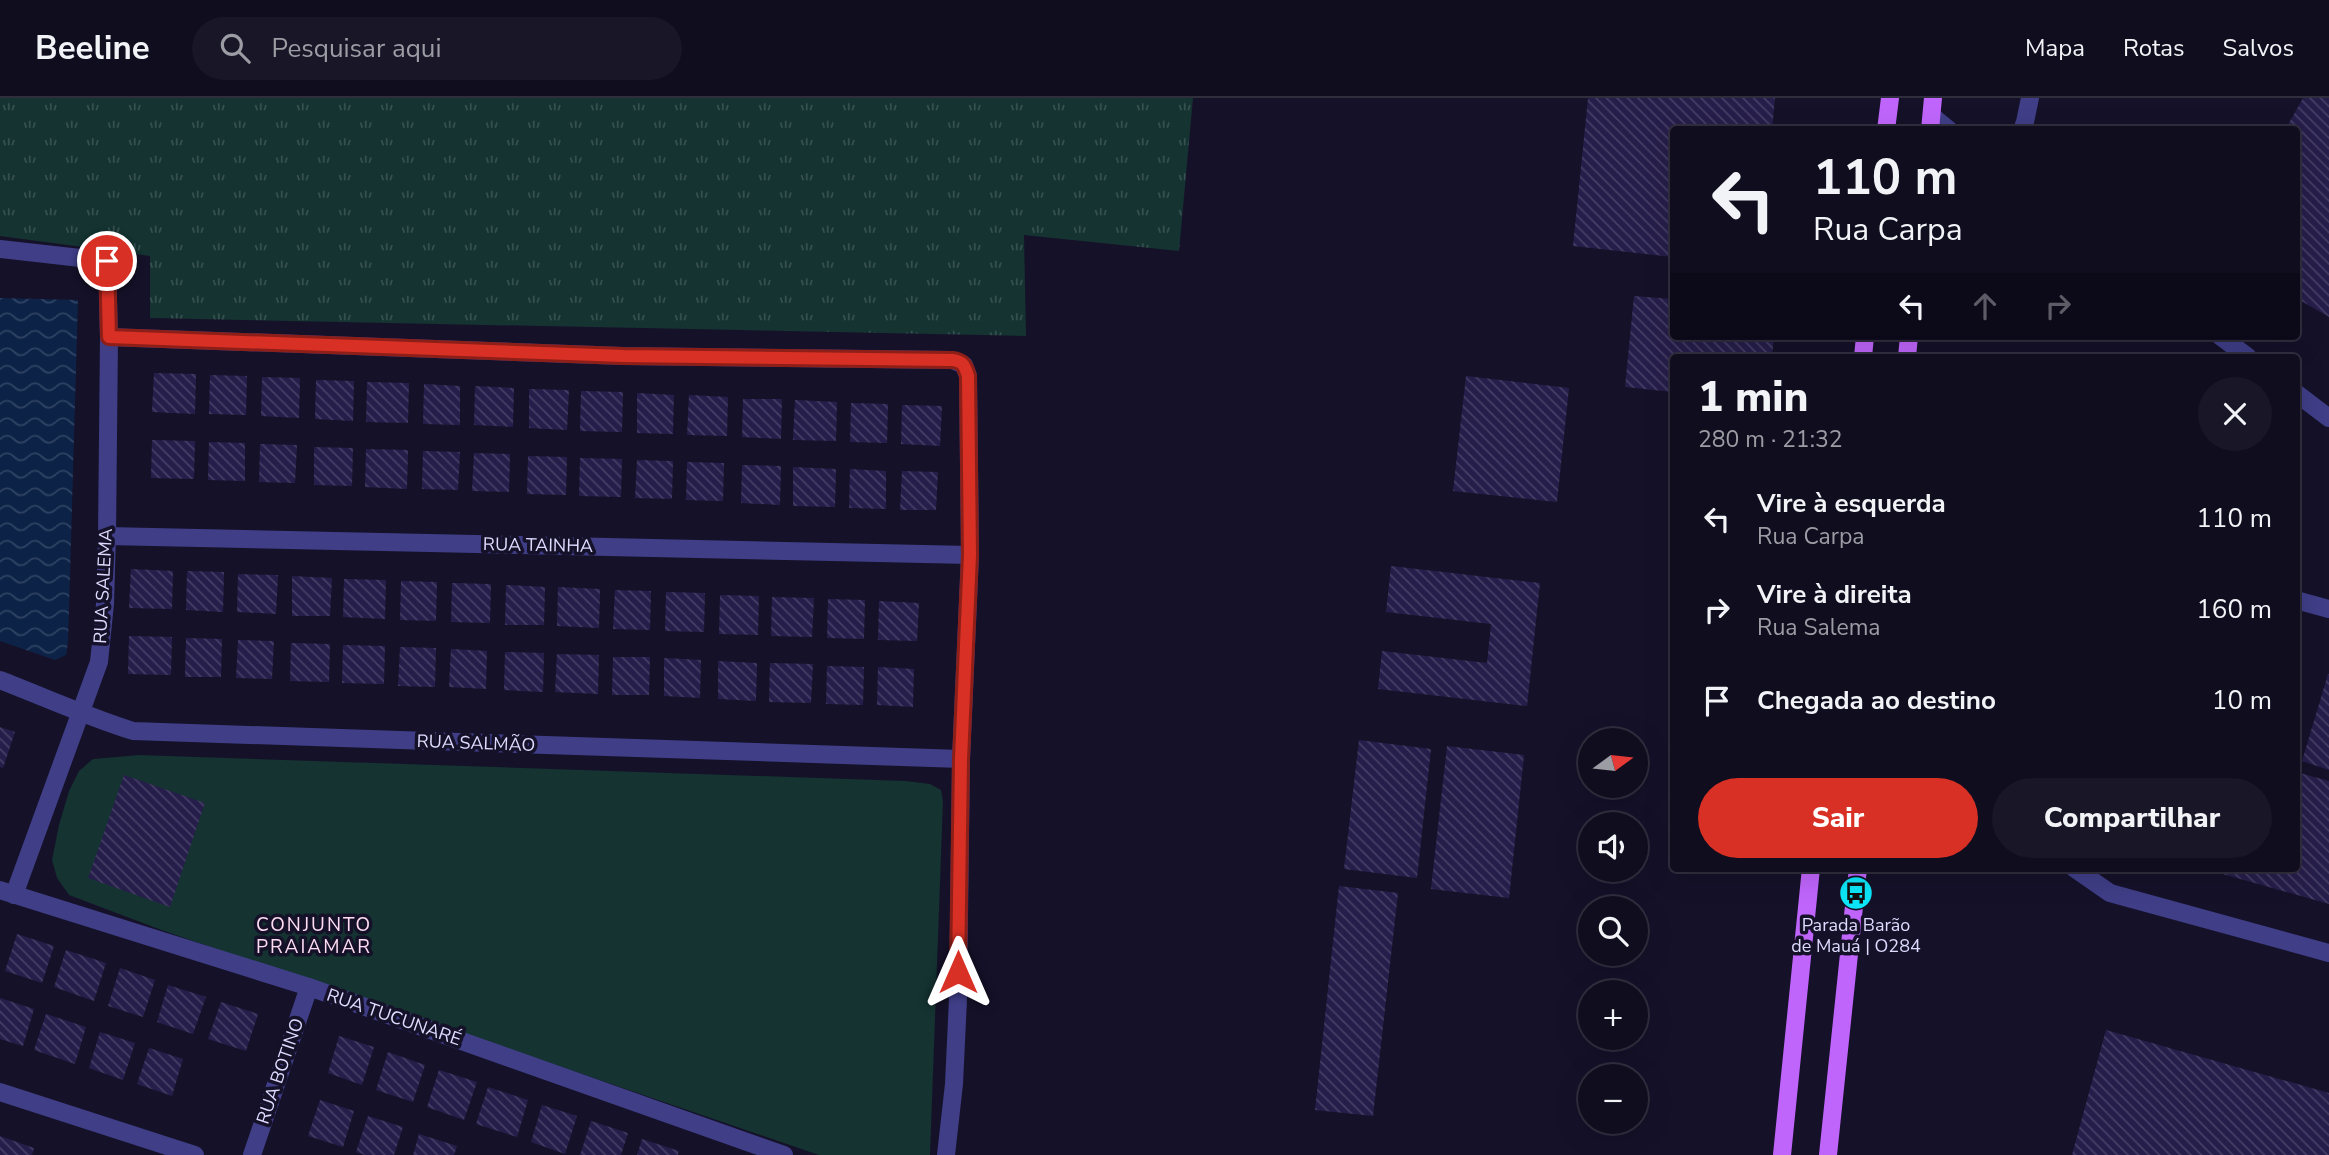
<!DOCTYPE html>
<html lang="pt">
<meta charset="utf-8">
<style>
:root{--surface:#100d1f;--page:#191628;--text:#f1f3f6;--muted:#9c9ca4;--line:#302d3d;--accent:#d93025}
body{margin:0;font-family:"Nunito Sans",sans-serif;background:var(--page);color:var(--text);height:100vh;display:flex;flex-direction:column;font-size:26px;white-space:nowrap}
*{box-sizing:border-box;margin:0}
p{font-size:23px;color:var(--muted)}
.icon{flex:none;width:38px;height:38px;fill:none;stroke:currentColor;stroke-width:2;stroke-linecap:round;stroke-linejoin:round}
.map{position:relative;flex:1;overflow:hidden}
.sheet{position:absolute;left:1670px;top:256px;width:630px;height:518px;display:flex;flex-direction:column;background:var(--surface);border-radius:7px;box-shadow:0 7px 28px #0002,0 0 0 2px var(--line)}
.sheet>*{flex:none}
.hud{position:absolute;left:1670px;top:28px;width:630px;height:214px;border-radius:7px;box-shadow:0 7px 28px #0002,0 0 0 2px var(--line);background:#100d1f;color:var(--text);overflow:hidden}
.needle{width:46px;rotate:75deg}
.buttons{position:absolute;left:1578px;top:630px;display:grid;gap:14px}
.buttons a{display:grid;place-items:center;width:70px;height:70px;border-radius:50%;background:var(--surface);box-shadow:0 7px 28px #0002,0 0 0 2px var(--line);font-size:35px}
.pin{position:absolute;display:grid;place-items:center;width:60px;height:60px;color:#fff;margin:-30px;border:4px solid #fff;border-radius:50%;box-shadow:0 2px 7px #0007}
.me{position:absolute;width:77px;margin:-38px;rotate:0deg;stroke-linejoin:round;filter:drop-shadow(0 0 5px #0008)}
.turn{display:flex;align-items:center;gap:24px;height:147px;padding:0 28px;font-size:32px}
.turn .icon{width:91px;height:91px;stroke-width:2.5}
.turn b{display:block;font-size:49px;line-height:60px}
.lanes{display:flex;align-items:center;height:66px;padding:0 28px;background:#0003;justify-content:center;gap:35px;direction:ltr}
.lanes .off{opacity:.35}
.round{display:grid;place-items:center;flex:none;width:74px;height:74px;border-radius:37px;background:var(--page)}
.headline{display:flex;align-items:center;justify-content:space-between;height:119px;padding:0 28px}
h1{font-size:42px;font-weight:800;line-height:52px}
.button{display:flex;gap:14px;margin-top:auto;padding:14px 28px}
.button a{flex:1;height:80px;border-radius:42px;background:var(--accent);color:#fff;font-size:28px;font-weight:800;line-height:80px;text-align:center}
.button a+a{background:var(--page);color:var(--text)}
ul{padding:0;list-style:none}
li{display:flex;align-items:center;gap:21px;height:91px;padding:0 28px}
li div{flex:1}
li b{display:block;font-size:26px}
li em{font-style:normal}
header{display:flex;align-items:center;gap:42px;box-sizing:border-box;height:98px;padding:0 35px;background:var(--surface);border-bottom:2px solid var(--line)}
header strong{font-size:33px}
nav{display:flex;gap:38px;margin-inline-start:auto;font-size:24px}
.search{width:490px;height:63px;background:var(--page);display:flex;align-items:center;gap:18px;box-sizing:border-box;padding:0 24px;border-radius:38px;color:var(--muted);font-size:26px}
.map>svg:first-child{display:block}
</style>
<header>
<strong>Beeline</strong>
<div class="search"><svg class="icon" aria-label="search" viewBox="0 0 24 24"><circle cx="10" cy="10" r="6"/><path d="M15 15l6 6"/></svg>Pesquisar aqui</div>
<nav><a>Mapa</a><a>Rotas</a><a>Salvos</a></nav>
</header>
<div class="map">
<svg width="2329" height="1057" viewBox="0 0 2329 1057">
<defs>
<pattern id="grass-tufts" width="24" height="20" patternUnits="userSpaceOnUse" patternTransform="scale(1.75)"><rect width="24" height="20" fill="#143331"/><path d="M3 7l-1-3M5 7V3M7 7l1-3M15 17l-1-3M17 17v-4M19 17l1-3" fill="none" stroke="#365050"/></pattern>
<pattern id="water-waves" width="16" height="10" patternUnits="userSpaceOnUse" patternTransform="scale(1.75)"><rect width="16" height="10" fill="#0c2347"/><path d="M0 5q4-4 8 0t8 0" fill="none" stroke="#2f4263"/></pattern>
<pattern id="building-back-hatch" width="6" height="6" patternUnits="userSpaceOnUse" patternTransform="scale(1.75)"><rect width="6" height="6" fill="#261e4a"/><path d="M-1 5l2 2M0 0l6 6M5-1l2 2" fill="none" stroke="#453e65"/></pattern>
</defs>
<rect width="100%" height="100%" fill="#151129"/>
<path fill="url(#grass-tufts)" d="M0,0h1193l-14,153 -155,-16 2,101 -876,-18v-62l-150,-20z"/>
<path fill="#143331" d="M139,657l767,26 24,3 11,6 2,11 -13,354h-111l-655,-224 -95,-36 -12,-17 -5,-18 7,-35 10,-34 10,-20 14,-12z"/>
<path fill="url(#water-waves)" d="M0,200l78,2 -10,343 -2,12 -11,5 -55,-19z"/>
<g fill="url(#building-back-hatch)">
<path d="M1588,0h187l-3,32h-99v127l-100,-11z"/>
<path d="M2303,0h26v219l-33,-19v-168h-11z"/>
<path d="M1634,198l39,3v37h101l-2,21h-99v35l-48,-5z"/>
<path d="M154,275l42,1 -1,40 -43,-2z"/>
<path d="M210,277l37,1 -1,39 -37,-1z"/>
<path d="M1466,278l103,12 -12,114 -104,-11z"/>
<path d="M262,279l38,1 -1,40 -38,-2z"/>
<path d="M316,282l38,1 -1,40 -38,-2z"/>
<path d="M367,284l42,1 -1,40 -42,-1z"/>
<path d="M424,286l36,2v39l-37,-1z"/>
<path d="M475,288l39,2 -1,39 -39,-2z"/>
<path d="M529,291l40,1 -2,40 -38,-2z"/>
<path d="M581,293l42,1 -1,40 -42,-1z"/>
<path d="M637,295l37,2 -1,39 -36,-1z"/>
<path d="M689,297l39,2 -1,39 -40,-1z"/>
<path d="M743,301h39l-1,40 -39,-2z"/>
<path d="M795,302l42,2 -1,39 -43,-1z"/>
<path d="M851,305l37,1 -1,39 -37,-1z"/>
<path d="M902,307l40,1 -2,40 -39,-2z"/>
<path d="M152,342l43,1 -1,38 -43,-1z"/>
<path d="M209,344l36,1v38l-37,-1z"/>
<path d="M260,346l37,1 -2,38 -36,-1z"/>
<path d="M314,349l39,1 -1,38 -38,-1z"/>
<path d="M366,351l42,1 -1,39 -42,-2z"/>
<path d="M423,353l37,1 -2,38 -36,-1z"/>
<path d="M474,355l36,1 -1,38 -37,-1z"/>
<path d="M528,358l39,1 -1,38 -39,-1z"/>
<path d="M580,360l42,1 -1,38 -42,-1z"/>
<path d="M637,362l36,1 -1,38 -37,-1z"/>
<path d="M687,364l37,1 -1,38 -37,-1z"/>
<path d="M742,367l39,1 -1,39 -39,-2z"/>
<path d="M793,369l43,2 -1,38 -42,-1z"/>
<path d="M850,371l36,2v38l-37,-1z"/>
<path d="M902,373l36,1 -2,38h-36z"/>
<path d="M1391,468l149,17 -13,123 -149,-17 4,-38 105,12 4,-39 -105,-12z"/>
<path d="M131,471l42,2 -1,38 -43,-1z"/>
<path d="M187,473l37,1 -1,40 -37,-2z"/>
<path d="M238,476l40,1 -2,39 -39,-2z"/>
<path d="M292,478l40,2 -2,38h-38z"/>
<path d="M344,481l42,1 -1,39 -42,-2z"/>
<path d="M401,483l36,1 -1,39 -36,-1z"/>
<path d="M452,485l39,1 -1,39 -39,-1z"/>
<path d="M506,487l39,2 -1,38h-39z"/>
<path d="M558,489l42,2 -1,39 -42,-2z"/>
<path d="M615,492l36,1 -1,39 -37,-1z"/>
<path d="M666,494l39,1 -1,39 -39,-1z"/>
<path d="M720,497l39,1 -1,39 -39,-1z"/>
<path d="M772,499l42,1 -2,39 -41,-1z"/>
<path d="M828,501l37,1 -1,39 -37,-1z"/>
<path d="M879,503l40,2 -2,38 -39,-1z"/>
<path d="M129,538l43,1 -1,38 -43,-1z"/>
<path d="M186,540l36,1 -1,38h-36z"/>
<path d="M238,542l36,1 -2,38 -36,-1z"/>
<path d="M291,545l39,1 -1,38 -39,-1z"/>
<path d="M343,547l42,1 -1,38 -42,-1z"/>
<path d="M400,549l36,1 -1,39 -37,-1z"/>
<path d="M451,551l36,2 -1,38 -37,-2z"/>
<path d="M505,554l39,1 -1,39 -39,-2z"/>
<path d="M557,556l42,1 -1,39 -43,-2z"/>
<path d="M613,559h37l-1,38h-37z"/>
<path d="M664,560l37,2 -1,38 -36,-2z"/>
<path d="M718,563l39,2 -1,38 -38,-2z"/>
<path d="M770,565l43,1 -2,39 -42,-1z"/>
<path d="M827,568l37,1 -1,38 -37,-1z"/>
<path d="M878,569l36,2 -1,38 -36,-2z"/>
<path d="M2328,576h1v96l-27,-9z"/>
<path d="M0,629l15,5 -12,36 -3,-1z"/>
<path d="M1359,642l72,9 -14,129 -73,-9z"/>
<path d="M1447,648l77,9 -15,143 -78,-9z"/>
<path d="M2296,674l33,9v123l-124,-35 91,-1z"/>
<path d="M124,677l81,28 -35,104 -82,-29z"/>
<path d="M1339,788l59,7 -25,223 -58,-6z"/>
<path d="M17,836l37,12 -12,37 -37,-12z"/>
<path d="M66,852l40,13 -12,38 -40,-14z"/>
<path d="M120,870l35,12 -12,37 -35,-11z"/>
<path d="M168,887l38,12 -13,37 -36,-12z"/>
<path d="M0,900l34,11 -11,37 -23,-7z"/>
<path d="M221,904l37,12 -12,37 -38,-12z"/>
<path d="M46,916l40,13 -11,37 -41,-14z"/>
<path d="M2106,932l223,63v62h-257z"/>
<path d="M100,934l35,11 -12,37 -34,-12z"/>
<path d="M339,938l35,11 -12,38 -34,-12z"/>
<path d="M149,950l34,11 -11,37 -35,-12z"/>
<path d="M388,954l37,13 -12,37 -37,-12z"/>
<path d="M439,972l38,12 -13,38 -37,-13z"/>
<path d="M488,989l40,13 -11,37 -41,-13z"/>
<path d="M320,1002l34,11 -11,36 -35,-11z"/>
<path d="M542,1007l35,11 -12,38 -34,-12z"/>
<path d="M368,1018l35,11 -9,28h-29l-9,-3z"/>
<path d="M591,1023l37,12 -7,22h-41z"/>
<path d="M419,1036l38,12 -3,9h-41z"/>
<path d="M0,1038l34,12 -2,7h-32z"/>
<path d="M642,1041l37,12 -1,4h-41z"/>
</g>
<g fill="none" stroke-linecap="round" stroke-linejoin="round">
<g stroke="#3f3e87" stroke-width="18">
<path d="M2022,32l3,-8 5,-24"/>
<path d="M2296,502l33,9"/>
<path d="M2074,770l36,25 219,60"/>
</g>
<g stroke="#3f3e87" stroke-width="18">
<path d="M1932,18l17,14"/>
<path d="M0,151l107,12 2,76 -2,199 -2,68 -6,58 -85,233"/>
<path d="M2220,238l28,21"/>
<path d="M109,239l514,19 329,4 12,5 4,11 2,179 -9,204 -3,240 -4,85 -8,71"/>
<path d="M2296,295l33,25"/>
<path d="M107,438l863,19"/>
<path d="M0,582c44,17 88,37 133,51l828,28"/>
<path d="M0,792l309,97 475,168"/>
<path d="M0,994l195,63"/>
<path d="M252,1057l57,-168"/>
</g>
<g stroke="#bf65fb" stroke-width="18">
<path d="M1886,32l4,-32"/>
<path d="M1930,32l3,-32"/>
<path d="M1863,259l2,-21"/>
<path d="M1907,259l2,-21"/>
<path d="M1782,1057l29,-287"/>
<path d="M1828,1057l30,-287"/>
</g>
</g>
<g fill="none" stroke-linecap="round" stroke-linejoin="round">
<g stroke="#8d1f18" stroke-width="18">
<path id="route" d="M107,163l2,76 514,19 329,4c11,1 13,6 16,16l2,179 -9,204 -3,213"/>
</g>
<use href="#route" stroke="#d93025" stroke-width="12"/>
</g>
<defs>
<g id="bus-disc" transform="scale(1.75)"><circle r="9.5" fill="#0ce6f8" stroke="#151129"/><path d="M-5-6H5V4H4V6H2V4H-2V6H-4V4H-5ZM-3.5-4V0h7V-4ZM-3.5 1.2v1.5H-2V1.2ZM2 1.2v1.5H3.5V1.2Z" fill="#111"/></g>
</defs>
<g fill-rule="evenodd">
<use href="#bus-disc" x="1856" y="795"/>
</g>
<g text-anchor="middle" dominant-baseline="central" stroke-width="7" stroke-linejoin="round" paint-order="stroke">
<g font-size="18" fill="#dedbfe" stroke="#151129">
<text transform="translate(538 447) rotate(1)">RUA TAINHA</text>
<text transform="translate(103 488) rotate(-87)">RUA SALEMA</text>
<text transform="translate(476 645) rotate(2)">RUA SALMÃO</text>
<text transform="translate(394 919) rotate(19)">RUA TUCUNARÉ</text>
<text transform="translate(280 973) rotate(-71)">RUA BOTINO</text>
</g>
<g font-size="18" fill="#dedbfe" stroke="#151129">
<text x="1856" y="827">Parada Barão<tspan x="1856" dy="21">de Mauá | O284</tspan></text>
</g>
<g font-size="19" letter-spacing="2" fill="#feddf3" stroke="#151129">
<text x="314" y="827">CONJUNTO<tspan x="314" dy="22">PRAIAMAR</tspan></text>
</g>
</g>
</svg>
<div class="buttons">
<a><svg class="needle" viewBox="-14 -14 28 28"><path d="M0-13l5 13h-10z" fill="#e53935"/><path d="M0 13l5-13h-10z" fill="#9c9ca4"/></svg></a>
<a><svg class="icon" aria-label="sound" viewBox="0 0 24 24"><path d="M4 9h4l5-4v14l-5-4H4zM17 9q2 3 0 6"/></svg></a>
<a><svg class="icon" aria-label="search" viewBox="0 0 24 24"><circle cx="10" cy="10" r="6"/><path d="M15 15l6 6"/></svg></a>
<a>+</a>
<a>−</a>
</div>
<div class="pin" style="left:107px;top:163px;background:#d93025"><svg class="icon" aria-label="arrive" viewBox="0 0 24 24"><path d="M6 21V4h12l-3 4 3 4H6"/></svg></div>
<svg class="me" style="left:958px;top:874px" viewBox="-20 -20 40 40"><path d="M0-17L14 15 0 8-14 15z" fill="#d93025" stroke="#fff" stroke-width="4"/></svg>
<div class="hud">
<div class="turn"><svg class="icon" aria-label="left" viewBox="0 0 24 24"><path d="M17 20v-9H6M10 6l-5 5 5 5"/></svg><div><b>110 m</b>Rua Carpa</div></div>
<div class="lanes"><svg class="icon" aria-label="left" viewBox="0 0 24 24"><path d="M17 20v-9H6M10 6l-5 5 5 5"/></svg><svg class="icon off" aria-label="ahead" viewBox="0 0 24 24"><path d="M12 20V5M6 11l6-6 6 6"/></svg><svg class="icon off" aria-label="right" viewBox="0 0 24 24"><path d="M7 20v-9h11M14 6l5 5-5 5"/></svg></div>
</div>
<section class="sheet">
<div class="headline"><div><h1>1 min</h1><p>280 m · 21:32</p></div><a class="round"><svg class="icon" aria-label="close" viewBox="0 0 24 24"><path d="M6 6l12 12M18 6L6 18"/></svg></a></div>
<ul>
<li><svg class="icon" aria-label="left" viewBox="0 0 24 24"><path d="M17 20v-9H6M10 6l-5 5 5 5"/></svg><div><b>Vire à esquerda</b><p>Rua Carpa</p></div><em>110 m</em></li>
<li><svg class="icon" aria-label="right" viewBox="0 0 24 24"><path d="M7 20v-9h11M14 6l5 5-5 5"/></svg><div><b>Vire à direita</b><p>Rua Salema</p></div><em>160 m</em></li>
<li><svg class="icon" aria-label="arrive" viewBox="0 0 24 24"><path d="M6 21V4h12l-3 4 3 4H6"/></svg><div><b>Chegada ao destino</b></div><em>10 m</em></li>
</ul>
<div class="button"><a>Sair</a><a>Compartilhar</a></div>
</section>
</div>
